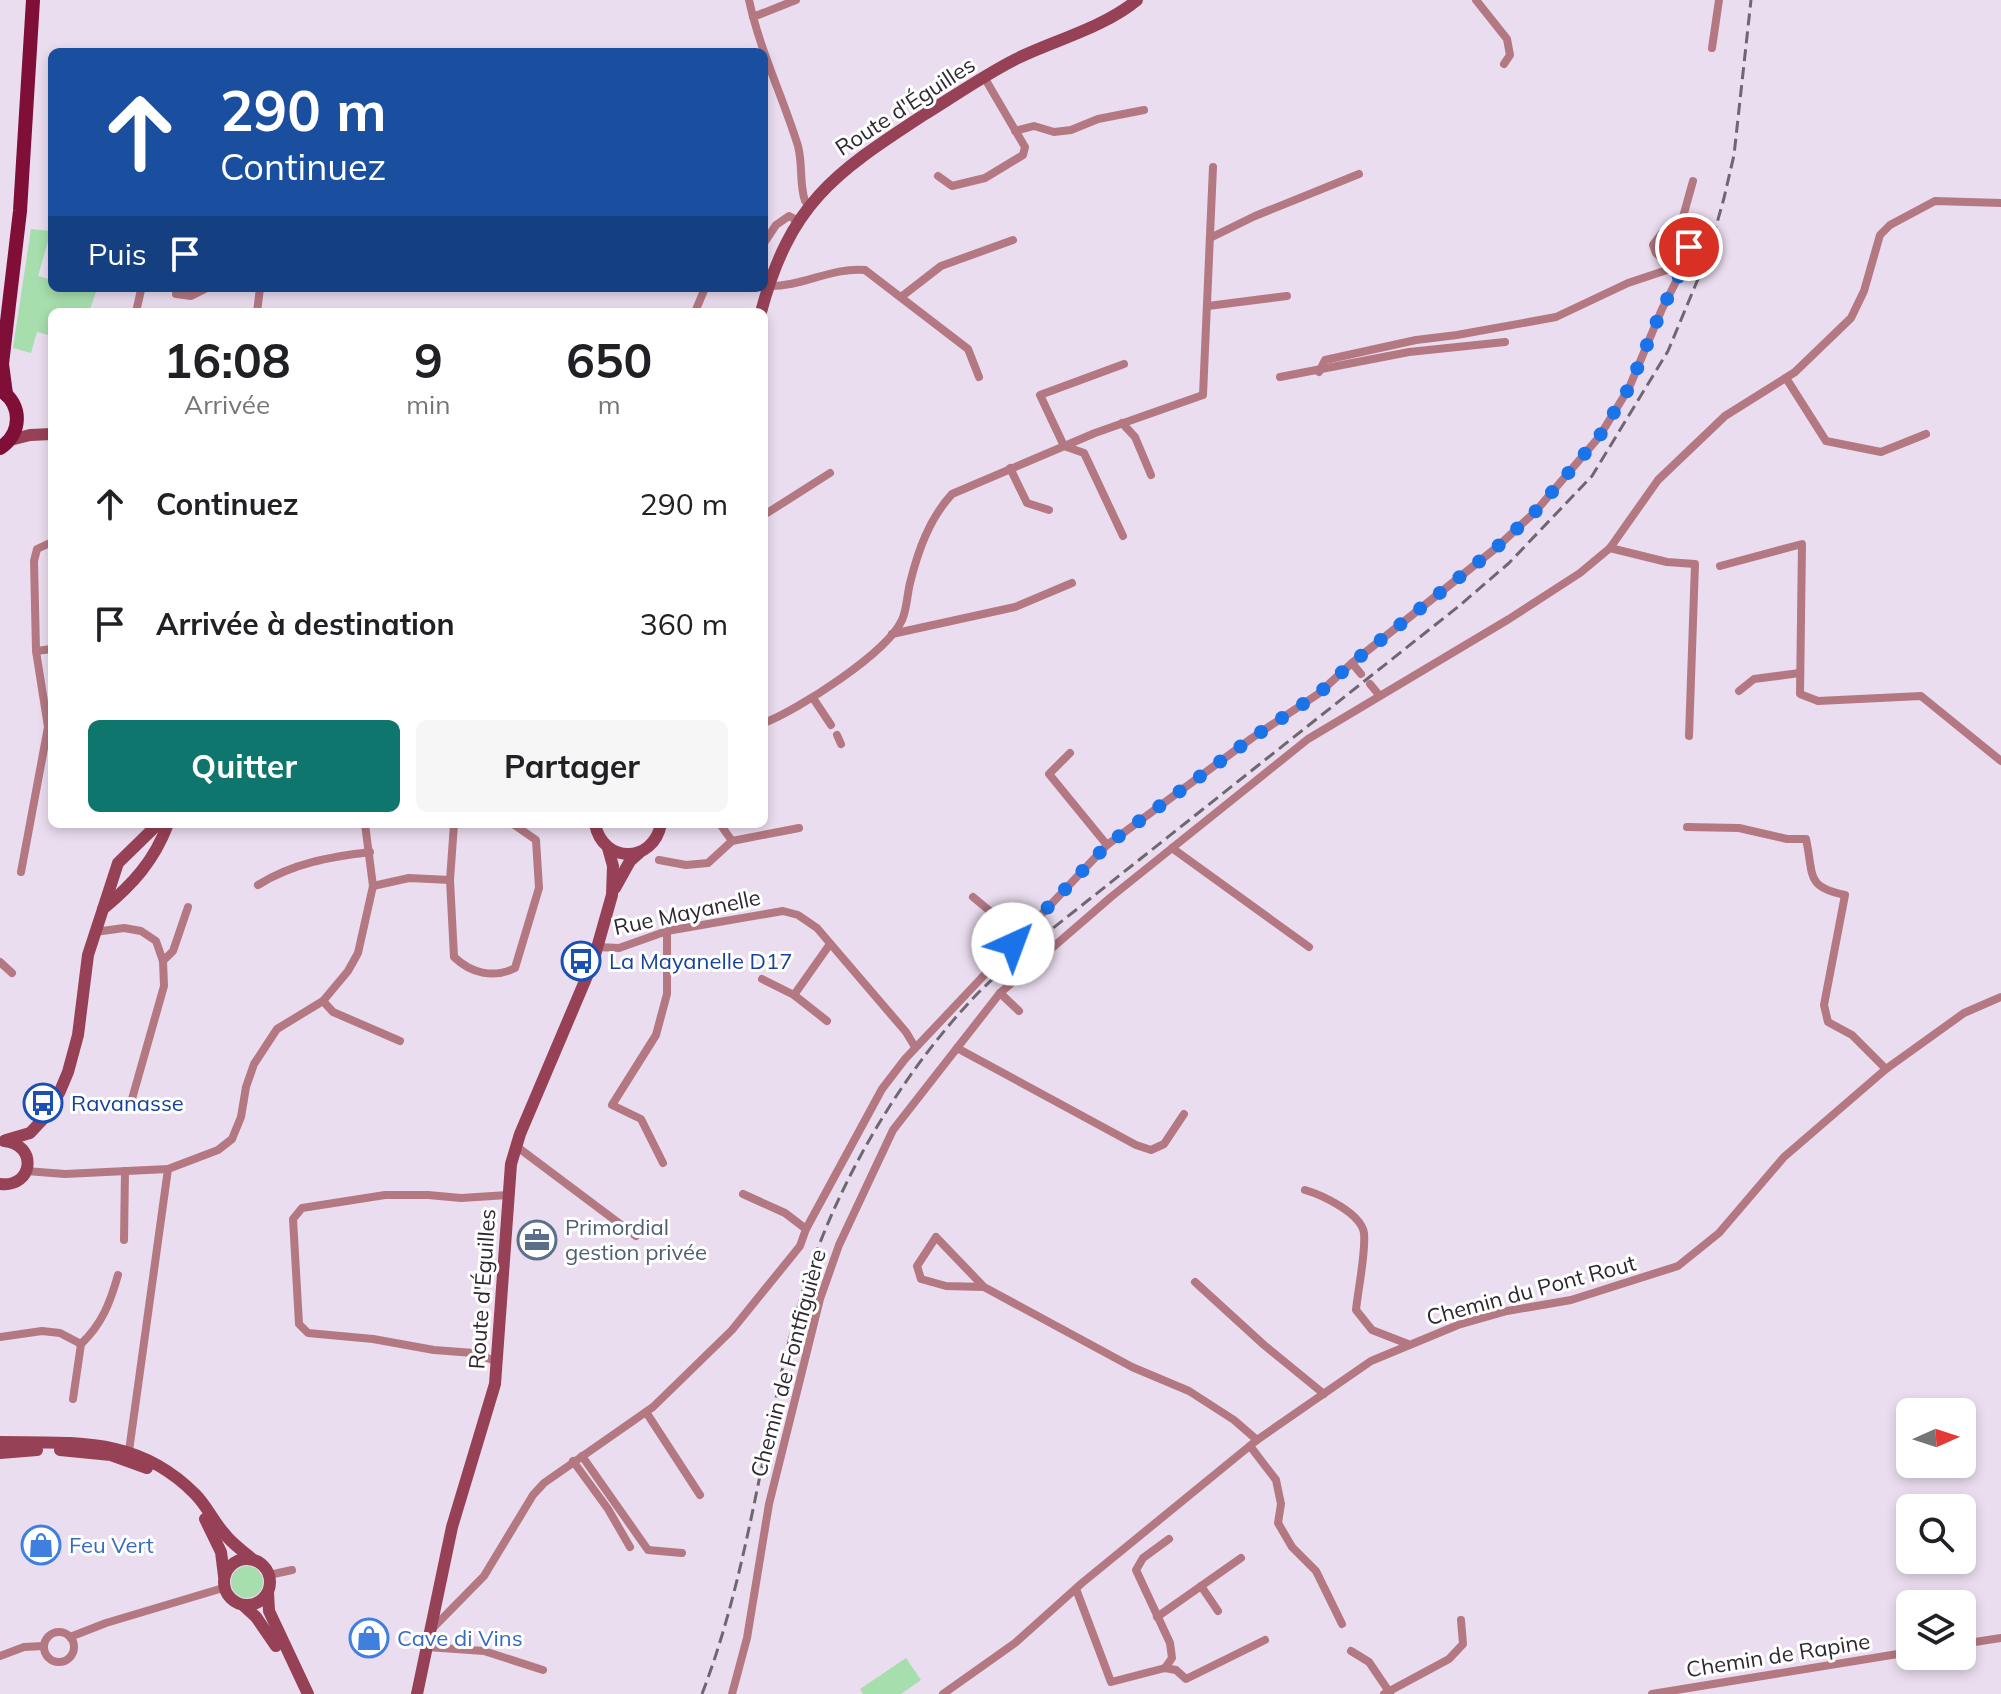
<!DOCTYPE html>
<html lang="fr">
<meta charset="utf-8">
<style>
:root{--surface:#fff;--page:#f6f6f6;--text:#202124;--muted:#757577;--accent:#0f766e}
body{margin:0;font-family:Mulish,sans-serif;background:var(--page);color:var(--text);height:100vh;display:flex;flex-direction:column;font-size:30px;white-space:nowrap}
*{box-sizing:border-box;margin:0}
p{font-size:26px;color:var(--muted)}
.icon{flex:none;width:44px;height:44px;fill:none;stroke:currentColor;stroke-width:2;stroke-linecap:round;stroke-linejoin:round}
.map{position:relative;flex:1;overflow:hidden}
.sheet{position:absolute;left:48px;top:308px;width:720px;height:520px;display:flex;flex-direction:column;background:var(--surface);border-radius:12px;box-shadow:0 4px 12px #0003}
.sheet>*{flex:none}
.hud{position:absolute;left:48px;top:48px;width:720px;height:244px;border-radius:12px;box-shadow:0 4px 12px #0003;background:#1a4fa0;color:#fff;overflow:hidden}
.needle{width:52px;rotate:87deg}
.controls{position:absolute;left:1896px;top:1398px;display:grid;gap:16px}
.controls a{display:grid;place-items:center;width:80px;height:80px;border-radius:12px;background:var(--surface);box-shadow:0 4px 12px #0003;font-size:40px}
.pin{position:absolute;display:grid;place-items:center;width:68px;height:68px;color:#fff;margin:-34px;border:4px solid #fff;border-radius:50%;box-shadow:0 2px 8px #0007}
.me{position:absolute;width:88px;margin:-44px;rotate:43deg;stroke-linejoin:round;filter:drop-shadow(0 0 6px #0008)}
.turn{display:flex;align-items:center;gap:28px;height:168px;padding:0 40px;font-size:36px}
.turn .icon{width:104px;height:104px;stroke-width:2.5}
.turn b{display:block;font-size:56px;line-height:68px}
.then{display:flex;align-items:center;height:76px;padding:0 40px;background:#0003;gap:16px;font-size:30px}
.eta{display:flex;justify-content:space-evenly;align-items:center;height:136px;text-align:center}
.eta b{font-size:48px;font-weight:700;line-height:56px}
.cta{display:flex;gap:16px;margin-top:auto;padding:16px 40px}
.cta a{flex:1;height:92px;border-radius:12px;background:var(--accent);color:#fff;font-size:32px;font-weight:700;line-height:92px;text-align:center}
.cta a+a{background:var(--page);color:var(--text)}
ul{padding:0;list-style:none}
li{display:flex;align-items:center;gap:24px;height:120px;padding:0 40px}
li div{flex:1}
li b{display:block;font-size:30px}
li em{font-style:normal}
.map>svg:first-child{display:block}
</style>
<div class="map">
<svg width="2001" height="1694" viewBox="0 0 2001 1694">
<rect width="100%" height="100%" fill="#eaddef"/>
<g fill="#a7dead">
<path d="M31,229l20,2 -13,45 14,4v8h29l15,4 -7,20h-37v24l-15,-4 -6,21 -18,-5z"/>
<circle cx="247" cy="1582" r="16"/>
<path d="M906,1658l15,22 -20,14h-38l-3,-5z"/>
</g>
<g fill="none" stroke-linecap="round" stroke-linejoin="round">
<g stroke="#b47883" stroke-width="8">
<path d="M749,0c11,51 34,97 49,146 5,19 1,37 7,55l5,3"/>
<path d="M1476,0l31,39 3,16 -6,9"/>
<path d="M753,17l43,-17"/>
<path d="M1712,48l7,-48"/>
<path d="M1015,131l19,-5 20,6 17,-2 27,-11 46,-9"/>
<path d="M938,176l14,10 33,-8 38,-23 2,-8 -41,-70"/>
<path d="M1210,238l45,-22 104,-42"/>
<path d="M764,243l12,-18 13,-9 9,5"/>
<path d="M1672,268l-16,-15 -3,-8 9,-12 19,-9 12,-43"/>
<path d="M768,286c34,1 63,-19 97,-16l103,79 11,28"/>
<path d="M176,294l15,2 16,-8"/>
<path d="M901,297l40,-31 72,-26"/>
<path d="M1208,306l79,-10"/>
<path d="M136,312l5,-22"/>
<path d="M257,312l3,-24"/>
<path d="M695,312l10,-24"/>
<path d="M1319,372l6,-12 91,-20 41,-5 99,-18 72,-34 57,-19"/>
<path d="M1280,377l129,-25 96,-10"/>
<path d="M1786,378l40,63 55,11 45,-18"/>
<path d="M1122,423l13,14 16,38"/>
<path d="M1010,468l17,35 22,7"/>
<path d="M764,515l66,-42"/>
<path d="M1123,536l-39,-83 -20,-7 -24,-51 84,-31"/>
<path d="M1610,548l57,14 28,2 -6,172"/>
<path d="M1720,566l82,-22 -2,150 18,7 103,-5 80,65"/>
<path d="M892,634l123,-27 57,-24"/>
<path d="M36,651l16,-2"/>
<path d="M1352,663l9,11"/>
<path d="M1370,684l9,11"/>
<path d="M1739,691l15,-12 46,-6"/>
<path d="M813,698l18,27"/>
<path d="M764,723c34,-13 123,-70 138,-103 5,-11 5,-25 8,-37 8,-32 19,-64 42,-89l143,-61 108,-38 10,-228"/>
<path d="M837,735l4,9"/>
<path d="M1070,753l-21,21 58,71"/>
<path d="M454,824l-4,56 4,77c17,16 39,22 61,11l24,-80 -3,-48 -23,-16"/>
<path d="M720,824l12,17"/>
<path d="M1687,827l52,1 48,11h19c8,36 -1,48 39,56l-21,110 4,17 24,13 34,34"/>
<path d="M1172,848l137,99"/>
<path d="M659,860l27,5 22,-2 24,-22 67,-13"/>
<path d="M21,872l27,-145 -12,-76 -2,-90 3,-12 15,-7"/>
<path d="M258,885c35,-22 72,-28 112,-33"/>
<path d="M373,886l36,-8 41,2"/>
<path d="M973,897l36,30 4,17"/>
<path d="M95,932l29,-4 17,3 15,10 7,20 1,25 -34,120"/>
<path d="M597,947l22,1 48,-17 116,-20 15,4 19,13 89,104 9,15"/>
<path d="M163,961l10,-10 15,-44"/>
<path d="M0,962l12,11"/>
<path d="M762,979l32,16 33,26"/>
<path d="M1000,993l19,18"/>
<path d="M794,995l36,-51"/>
<path d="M323,1001l10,11 67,29"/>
<path d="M957,1048l179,97 15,5 13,-6 20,-30"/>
<path d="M516,1146l120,90"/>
<path d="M663,1163l-22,-44 -29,-14 44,-70 11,-41v-63"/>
<path d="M26,1171l39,3 103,-5 50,-19 14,-11 9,-22 5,-30 8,-23 23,-35 46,-28 25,-30 10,-18 15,-67 -8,-62"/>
<path d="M1305,1190c17,5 56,23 59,43 2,20 -6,56 -8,77l16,20 36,14"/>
<path d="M743,1194l42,19 21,16"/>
<path d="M124,1240l1,-69"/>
<path d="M1195,1282l69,63 60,49"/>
<path d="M984,1287l-48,-50 -19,29 4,13 25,7 38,1 148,80 57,24 45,29 23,20"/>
<path d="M0,1337l42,-6 18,2 21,11c21,-20 29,-41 37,-69"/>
<path d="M498,1362l-24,-9 -40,-3 -61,-11 -65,-6 -9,-9 -6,-105 9,-11 83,-13h43l33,3 47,-3"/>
<path d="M73,1399l8,-55"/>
<path d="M646,1412l54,83"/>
<path d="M1250,1446l26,34 5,24 -3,19 14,24 24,24 26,53"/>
<path d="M129,1451l39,-282"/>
<path d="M582,1456l66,94 34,3"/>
<path d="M573,1461l35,48 22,38"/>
<path d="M269,1575l23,-5"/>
<path d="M1201,1586l17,25"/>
<path d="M1076,1589l35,93 54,-14 11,2 10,9 79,-39"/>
<path d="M1157,1617l84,-59"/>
<path d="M431,1630l53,-54 49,-81 11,-12 109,-76 79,-77 68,-84 6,-17 76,-140 23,-30 202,-214 145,-107 66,-44 34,-31 144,-115 39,-36 64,-75 30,-49 33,-79 23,-45 8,-33"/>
<circle cx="59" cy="1647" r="15"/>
<path d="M70,1637l36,-14 117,-35"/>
<path d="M1962,1644l39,-6"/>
<path d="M427,1647l57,4 59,19"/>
<path d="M1351,1651l18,11 21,31"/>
<path d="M0,1656l24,-9 20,-1"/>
<path d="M1165,1668l7,-10 -2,-15 -34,-73 7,-12 26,-19"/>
<path d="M732,1694l15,-56 22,-134 51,-205 19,-54 54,-115 107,-137 111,-96 197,-158 201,-120 71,-46 30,-25 48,-68 67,-64 70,-44 56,-54 13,-27 16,-56 10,-10 45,-24 66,2"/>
<path d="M943,1694l72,-51 67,-60 175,-143 114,-79 87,-36 49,-14 64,-11 107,-34 41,-33 65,-76 102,-88 78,-56 37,-16"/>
<path d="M1384,1694l65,-35 14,-15 -2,-24"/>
<path d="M1652,1694l258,-42"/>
</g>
<g stroke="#974156" stroke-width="12">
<path d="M761,312c29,-108 72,-138 161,-196 31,-19 62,-41 94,-57 39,-19 87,-31 121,-59"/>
<path d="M10,440l20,-5 22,-1"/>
<path d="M595,824c8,40 58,40 66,0"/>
<path d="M615,888l15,-27 9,-8"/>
<path d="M103,909c30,-25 51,-48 65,-85"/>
<path d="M6,1140l24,-7 16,-17 14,-25 8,-19 10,-37 10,-80 30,-92 40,-39"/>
<path d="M0,1184c34,4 38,-40 4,-43"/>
<path d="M0,1442c75,1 138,-6 195,52 12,12 18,27 29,39 7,10 18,17 27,25"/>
<path d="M60,1450l51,5 36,13"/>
<path d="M0,1453l37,-3"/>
<path d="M205,1519l16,33 3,24"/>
<circle cx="247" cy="1582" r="23"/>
<path d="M268,1592l1,19 39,83"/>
<path d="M243,1605l13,12 20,29"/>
<path d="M417,1694l35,-167 43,-143 16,-220 9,-30 73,-172 19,-67 1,-29 -5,-18"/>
</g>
<g stroke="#7f0f37" stroke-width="14">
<path d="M0,390c23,14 22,44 0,58"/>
<path d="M6,394l-4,-30 18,-153 13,-211"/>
</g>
<path stroke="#6e6771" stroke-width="3" stroke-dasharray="12 6" stroke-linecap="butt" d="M702,1694c45,-117 59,-244 90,-365 31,-122 99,-245 186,-336 14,-14 30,-27 45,-41l436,-346 50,-43 83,-87 76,-125 40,-96 16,-57 10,-43 17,-155"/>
</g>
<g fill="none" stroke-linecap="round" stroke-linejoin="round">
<path stroke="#1a73e8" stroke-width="14" stroke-dasharray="0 25.2" d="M1013,944l94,-99 145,-107 66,-44 34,-31 144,-115 39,-36 64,-75 30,-49 33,-79 23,-45 4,-17"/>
</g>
<defs>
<g id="bus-ring" transform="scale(2)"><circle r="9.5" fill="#fff" stroke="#1a4fb4" stroke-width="1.5"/><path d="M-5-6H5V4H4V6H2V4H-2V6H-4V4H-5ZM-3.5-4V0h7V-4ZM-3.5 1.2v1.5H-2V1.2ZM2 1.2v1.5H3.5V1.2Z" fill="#1a4fb4"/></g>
<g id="office-ring" transform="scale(2)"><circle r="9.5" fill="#fff" stroke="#5c6f8a" stroke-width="1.5"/><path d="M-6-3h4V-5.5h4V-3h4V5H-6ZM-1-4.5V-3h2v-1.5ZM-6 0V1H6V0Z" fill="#5c6f8a"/></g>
<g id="shop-ring" transform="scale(2)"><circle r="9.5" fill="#fff" stroke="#3f7fe0" stroke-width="1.5"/><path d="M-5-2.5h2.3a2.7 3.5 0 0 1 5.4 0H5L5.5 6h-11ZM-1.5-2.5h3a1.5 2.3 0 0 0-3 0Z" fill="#3f7fe0"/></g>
</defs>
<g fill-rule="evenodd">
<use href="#bus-ring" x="581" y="961"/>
<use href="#bus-ring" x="43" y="1103"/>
<use href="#office-ring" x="537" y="1240"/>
<use href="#shop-ring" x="41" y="1545"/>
<use href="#shop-ring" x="369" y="1638"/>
</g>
<g text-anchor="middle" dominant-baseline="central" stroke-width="6" stroke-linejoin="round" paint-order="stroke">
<g font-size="22" fill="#2e2930" stroke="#fff">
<text transform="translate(905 106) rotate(-33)">Route d'Éguilles</text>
<text transform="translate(687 912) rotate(-12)">Rue Mayanelle</text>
<text transform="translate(482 1289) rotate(-86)">Route d'Éguilles</text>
<text transform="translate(1531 1290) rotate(-15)">Chemin du Pont Rout</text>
<text transform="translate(788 1363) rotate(-75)">Chemin de Fontfiguière</text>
<text transform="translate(1778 1655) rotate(-9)">Chemin de Rapine</text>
</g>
<g font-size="22" fill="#164399" stroke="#fff" text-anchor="start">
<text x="609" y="961">La Mayanelle D17</text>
<text x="71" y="1103">Ravanasse</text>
</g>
<g font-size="22" fill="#4e5e75" stroke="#fff" text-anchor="start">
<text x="565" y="1227">Primordial<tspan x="565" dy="25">gestion privée</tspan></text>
</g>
<g font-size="22" fill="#366cbe" stroke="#fff" text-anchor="start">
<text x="69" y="1545">Feu Vert</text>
<text x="397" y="1638">Cave di Vins</text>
</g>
</g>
</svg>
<div class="controls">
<a><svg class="needle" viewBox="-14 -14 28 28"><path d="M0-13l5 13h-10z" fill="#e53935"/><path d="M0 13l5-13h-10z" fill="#757577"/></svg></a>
<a><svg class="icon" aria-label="search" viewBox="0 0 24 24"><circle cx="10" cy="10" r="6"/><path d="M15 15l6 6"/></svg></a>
<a><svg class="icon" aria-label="layers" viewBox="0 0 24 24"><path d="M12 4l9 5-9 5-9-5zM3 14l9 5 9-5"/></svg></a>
</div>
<div class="pin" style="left:1689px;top:247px;background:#d93025"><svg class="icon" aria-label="arrive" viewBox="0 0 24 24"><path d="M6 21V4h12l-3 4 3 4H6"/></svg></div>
<svg class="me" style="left:1013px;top:944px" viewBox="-20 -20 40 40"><circle r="19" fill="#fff"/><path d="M0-13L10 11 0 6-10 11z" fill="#1a73e8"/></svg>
<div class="hud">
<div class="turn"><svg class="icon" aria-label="ahead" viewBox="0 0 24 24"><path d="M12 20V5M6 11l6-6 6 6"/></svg><div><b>290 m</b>Continuez</div></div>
<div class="then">Puis<svg class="icon" aria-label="arrive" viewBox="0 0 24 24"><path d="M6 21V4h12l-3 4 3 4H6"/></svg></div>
</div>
<section class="sheet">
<div class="eta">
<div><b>16:08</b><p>Arrivée</p></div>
<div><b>9</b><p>min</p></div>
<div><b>650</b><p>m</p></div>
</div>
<ul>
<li><svg class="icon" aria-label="ahead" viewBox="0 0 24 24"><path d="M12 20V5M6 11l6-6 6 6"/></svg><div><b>Continuez</b></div><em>290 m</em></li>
<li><svg class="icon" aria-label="arrive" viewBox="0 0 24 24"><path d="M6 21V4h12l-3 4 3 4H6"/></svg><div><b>Arrivée à destination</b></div><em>360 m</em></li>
</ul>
<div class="cta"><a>Quitter</a><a>Partager</a></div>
</section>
</div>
